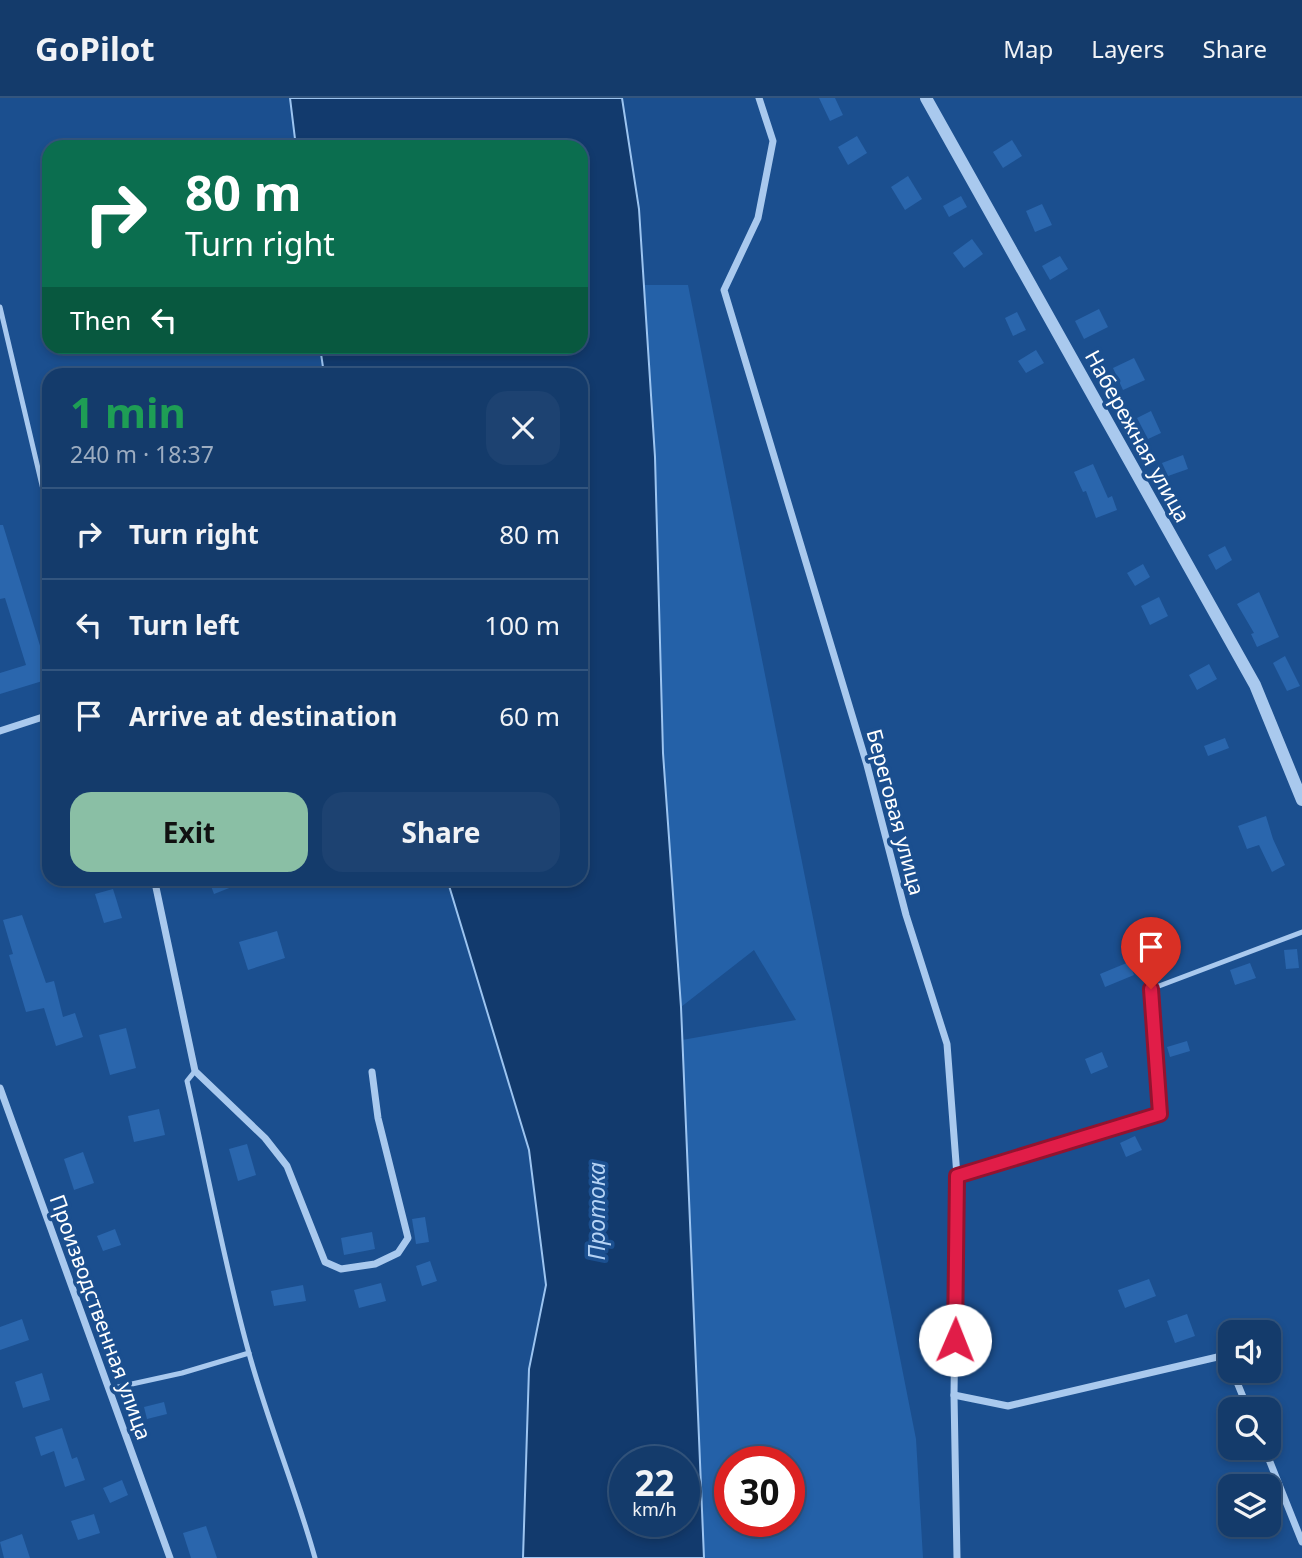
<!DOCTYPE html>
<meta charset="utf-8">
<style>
:root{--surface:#143b6b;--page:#1d4271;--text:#f1f3f6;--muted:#9dadc1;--line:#33557e;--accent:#8abfa5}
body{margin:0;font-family:"Noto Sans",sans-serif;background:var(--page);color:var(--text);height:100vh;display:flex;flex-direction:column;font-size:26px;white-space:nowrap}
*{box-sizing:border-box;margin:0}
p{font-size:23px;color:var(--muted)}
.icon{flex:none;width:38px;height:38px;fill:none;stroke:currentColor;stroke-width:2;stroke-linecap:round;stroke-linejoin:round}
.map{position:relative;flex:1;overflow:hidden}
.panel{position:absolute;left:42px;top:270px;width:546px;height:518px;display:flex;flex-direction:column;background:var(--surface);border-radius:21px;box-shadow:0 4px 10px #0003,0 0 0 2px var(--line)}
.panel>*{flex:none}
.guide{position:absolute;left:42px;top:42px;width:546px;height:214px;border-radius:21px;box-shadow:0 4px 10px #0003,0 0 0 2px var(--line);background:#0b6e4f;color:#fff;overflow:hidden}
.controls{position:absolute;left:1218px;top:1222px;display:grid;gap:14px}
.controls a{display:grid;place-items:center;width:63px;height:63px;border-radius:14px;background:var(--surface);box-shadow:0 4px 10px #0003,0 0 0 2px var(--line);font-size:35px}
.speed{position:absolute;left:609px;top:1348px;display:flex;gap:14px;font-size:35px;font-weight:700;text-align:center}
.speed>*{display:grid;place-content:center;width:91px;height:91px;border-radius:50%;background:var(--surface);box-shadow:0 4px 10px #0003,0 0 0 2px var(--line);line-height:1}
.speed small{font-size:18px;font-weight:400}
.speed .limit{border:10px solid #d22;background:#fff;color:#111}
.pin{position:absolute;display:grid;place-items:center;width:60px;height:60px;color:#fff;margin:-72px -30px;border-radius:50% 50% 50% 0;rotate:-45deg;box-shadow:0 0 7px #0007}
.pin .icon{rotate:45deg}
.me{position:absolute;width:77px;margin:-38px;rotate:1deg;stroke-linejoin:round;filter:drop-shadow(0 0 5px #0008)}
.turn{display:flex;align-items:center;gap:24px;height:147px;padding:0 28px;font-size:32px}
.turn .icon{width:91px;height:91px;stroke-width:2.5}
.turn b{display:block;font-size:49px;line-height:60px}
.then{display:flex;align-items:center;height:66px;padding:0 28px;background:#0003;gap:14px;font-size:26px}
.round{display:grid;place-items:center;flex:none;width:74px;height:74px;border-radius:21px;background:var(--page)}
.overview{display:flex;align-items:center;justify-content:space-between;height:119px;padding:0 28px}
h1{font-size:42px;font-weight:700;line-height:52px;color:#1e9e55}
.primary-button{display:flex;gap:14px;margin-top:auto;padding:14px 28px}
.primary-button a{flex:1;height:80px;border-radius:21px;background:var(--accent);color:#111;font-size:28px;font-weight:700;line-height:80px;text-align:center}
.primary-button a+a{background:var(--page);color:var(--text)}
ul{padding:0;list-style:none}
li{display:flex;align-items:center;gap:21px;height:91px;padding:0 28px;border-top:2px solid var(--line)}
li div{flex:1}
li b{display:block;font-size:26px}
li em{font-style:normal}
header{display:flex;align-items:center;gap:42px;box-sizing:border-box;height:98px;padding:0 35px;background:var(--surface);border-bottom:2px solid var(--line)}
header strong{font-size:33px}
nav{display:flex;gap:38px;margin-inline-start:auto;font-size:24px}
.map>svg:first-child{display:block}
</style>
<header>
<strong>GoPilot</strong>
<nav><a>Map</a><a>Layers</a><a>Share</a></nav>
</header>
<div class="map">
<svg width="1302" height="1460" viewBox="0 0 1302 1460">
<rect width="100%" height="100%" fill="#1b4f8f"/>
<path fill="#2461a8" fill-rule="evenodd" d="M644,187h44l228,1154 7,119h-219l-22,-518 114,-20 -42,-70 -73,57 -18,-254 -8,-296zM730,1363h59v60h-59z"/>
<path fill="#123a6d" stroke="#9cc4f0" stroke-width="2" fill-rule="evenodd" d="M290,0h332l17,111 16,248 8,296 18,254 23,551h-181l6,-189 17,-84 -17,-135 -82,-271 134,-1v-504h-257l-4,-27 261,-1v-199h-285zM625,1363h59v60h-59z"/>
<g fill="#2a66ad">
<path d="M819,0h16l8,17 -13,6z"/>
<path d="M857,38l10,17 -19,12 -10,-18z"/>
<path d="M1012,42l10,16 -19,12 -10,-16z"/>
<path d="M908,78l14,23 -17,11 -14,-23z"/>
<path d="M961,98l6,11 -18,10 -6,-11z"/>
<path d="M1042,106l10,21 -17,7 -9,-21z"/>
<path d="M972,141l11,15 -19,14 -11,-15z"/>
<path d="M1060,158l8,13 -18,11 -8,-14z"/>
<path d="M1099,211l9,18 -24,12 -9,-18z"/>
<path d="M1017,214l9,18 -13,6 -8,-18z"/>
<path d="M1036,252l8,13 -18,10 -8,-12z"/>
<path d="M1134,260l11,22 -22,10 -10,-22z"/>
<path d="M1151,313l10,22 -13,6 -11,-21z"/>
<path d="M1183,357l5,14 -20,7 -6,-13z"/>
<path d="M1093,366l15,34 4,-2 5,14 -21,8 -10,-27 -3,1 -9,-20z"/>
<path d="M0,427h3l46,150v4l-49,15v-21l26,-8 -21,-67 -5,1z"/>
<path d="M1225,448l7,14 -16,10 -8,-15z"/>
<path d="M1143,466l7,13 -15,9 -8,-13z"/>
<path d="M1259,494l20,45 -22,10 -6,-13 3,-1 -17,-29z"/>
<path d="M1159,499l9,19 -18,9 -9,-19z"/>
<path d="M1285,558l15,30 -13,5 -14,-28z"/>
<path d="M1209,566l8,15 -20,11 -8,-15z"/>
<path d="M1225,640l4,10 -21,8 -4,-10z"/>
<path d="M1266,718l7,23 12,26 -13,7 -13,-27 -12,4 -9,-23z"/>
<path d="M208,780h44v1l-38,15z"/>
<path d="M113,791l9,29 -18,5 -9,-29z"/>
<path d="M22,817l24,68 8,-2 9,36 12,-4 8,24 -27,9 -12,-38 -18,4 -17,-57 4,-1 -10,-34z"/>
<path d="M277,833l8,27 -37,12 -9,-28z"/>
<path d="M1297,851l2,19 -13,1 -2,-19z"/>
<path d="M1129,864l5,13 -29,12 -5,-13z"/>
<path d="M1250,865l6,15 -21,7 -5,-15z"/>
<path d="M126,930l10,40 -26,7 -11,-40z"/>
<path d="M1187,943l3,10 -20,6 -3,-10z"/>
<path d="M1102,954l6,15 -17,7 -6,-15z"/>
<path d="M159,1011l6,26 -31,7 -6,-26z"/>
<path d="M1135,1038l7,14 -16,7 -6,-14z"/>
<path d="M247,1046l9,31 -18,6 -9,-32z"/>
<path d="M83,1054l11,31 -20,7 -10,-31z"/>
<path d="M425,1119l4,25 -13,2 -4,-25z"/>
<path d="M115,1131l6,16 -18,6 -6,-15z"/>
<path d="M372,1134l3,17 -31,6 -3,-17z"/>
<path d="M430,1163l7,20 -15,5 -6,-20z"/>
<path d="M1149,1181l7,17 -31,12 -7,-18z"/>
<path d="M381,1185l5,18 -27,7 -5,-18z"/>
<path d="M303,1187l3,16 -32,5 -3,-15z"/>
<path d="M1187,1216l8,22 -20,7 -8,-22z"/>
<path d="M22,1221l7,21 -29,10v-23z"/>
<path d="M42,1275l8,27 -27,8 -8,-26z"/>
<path d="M164,1304l3,12 -20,5 -3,-12z"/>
<path d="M62,1330l10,31 5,-2 8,23 -20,7 -11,-36 -13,5 -6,-19z"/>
<path d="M122,1382l6,15 -18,8 -7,-15z"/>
<path d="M94,1416l6,19 -22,7 -7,-19z"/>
<path d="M206,1428l11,32h-26l-8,-25z"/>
<path d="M22,1436l8,24h-26l-4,-16z"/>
</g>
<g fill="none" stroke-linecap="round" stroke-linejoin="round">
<g stroke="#a9c9ee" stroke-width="5">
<path d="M0,209l49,208"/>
<path d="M195,973l-8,10c20,88 36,177 60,265 19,72 48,140 68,212"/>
<path d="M957,1078l203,-62 -9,-125 151,-57"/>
<path d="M109,1291l73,-16 67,-20"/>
</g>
<g stroke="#a9c9ee" stroke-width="7">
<path d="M759,0l14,43 -15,77 -34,72 143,475 39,150 41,129 10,132 -3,219 3,163"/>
<path d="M0,633l49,-16"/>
<path d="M154,780l41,193 70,67 22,28 38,96 16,7 34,-5 23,-11 10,-15 -30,-120 -6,-46"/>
<path d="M0,990l170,470"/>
<path d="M1232,1272l16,39"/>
<path d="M954,1297l54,11 218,-51 4,10"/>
<path d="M1264,1349l38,95"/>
</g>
<path stroke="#a9c9ee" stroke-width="12" d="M926,0l329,587 47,115"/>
</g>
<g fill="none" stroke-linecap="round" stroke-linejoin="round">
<g stroke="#92132f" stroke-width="18">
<path id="route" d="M955,1242l2,-164 203,-62 -9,-125"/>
</g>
<use href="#route" stroke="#e11d48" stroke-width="12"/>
</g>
<g text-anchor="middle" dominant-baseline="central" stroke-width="7" stroke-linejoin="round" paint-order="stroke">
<g font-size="21" fill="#fff" stroke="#1b4f8f">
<text transform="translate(1138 338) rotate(61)">Набережная улица</text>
<text transform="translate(896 714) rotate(75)">Береговая улица</text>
<text transform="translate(101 1219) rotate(70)">Производственная улица</text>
</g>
<g font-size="23" font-style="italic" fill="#b5d3f5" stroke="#1b4f8f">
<text transform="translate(596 1113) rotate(-90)">Протока</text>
</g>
</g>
</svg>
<div class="controls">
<a><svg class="icon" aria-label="sound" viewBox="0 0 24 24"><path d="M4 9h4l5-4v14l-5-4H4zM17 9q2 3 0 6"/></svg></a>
<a><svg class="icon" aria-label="search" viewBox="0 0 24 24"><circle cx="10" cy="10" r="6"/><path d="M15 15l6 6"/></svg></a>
<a><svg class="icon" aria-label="layers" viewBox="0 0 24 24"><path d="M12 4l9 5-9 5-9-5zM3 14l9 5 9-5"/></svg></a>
</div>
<div class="speed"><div>22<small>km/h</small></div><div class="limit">30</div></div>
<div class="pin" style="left:1151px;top:891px;background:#d93025"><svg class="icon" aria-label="arrive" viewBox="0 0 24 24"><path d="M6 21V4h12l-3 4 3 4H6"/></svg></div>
<svg class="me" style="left:955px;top:1242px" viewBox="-20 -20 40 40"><circle r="19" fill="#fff"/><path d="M0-13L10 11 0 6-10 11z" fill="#e11d48"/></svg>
<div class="guide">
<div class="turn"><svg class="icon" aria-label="right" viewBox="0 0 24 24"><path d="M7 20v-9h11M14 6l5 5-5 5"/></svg><div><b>80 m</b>Turn right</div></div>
<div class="then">Then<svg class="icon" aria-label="left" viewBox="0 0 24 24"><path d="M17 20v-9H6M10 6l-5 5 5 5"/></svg></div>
</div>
<section class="panel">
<div class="overview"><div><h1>1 min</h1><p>240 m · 18:37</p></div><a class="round"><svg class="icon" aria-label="close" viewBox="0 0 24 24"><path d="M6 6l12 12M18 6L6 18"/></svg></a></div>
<ul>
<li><svg class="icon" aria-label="right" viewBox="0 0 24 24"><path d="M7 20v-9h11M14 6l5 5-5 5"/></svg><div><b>Turn right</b></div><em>80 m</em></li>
<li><svg class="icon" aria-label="left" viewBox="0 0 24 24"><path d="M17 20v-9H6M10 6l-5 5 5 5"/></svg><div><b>Turn left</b></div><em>100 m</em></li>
<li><svg class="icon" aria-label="arrive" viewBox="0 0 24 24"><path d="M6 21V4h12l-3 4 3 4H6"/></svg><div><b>Arrive at destination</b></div><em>60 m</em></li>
</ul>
<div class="primary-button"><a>Exit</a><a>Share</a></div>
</section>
</div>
